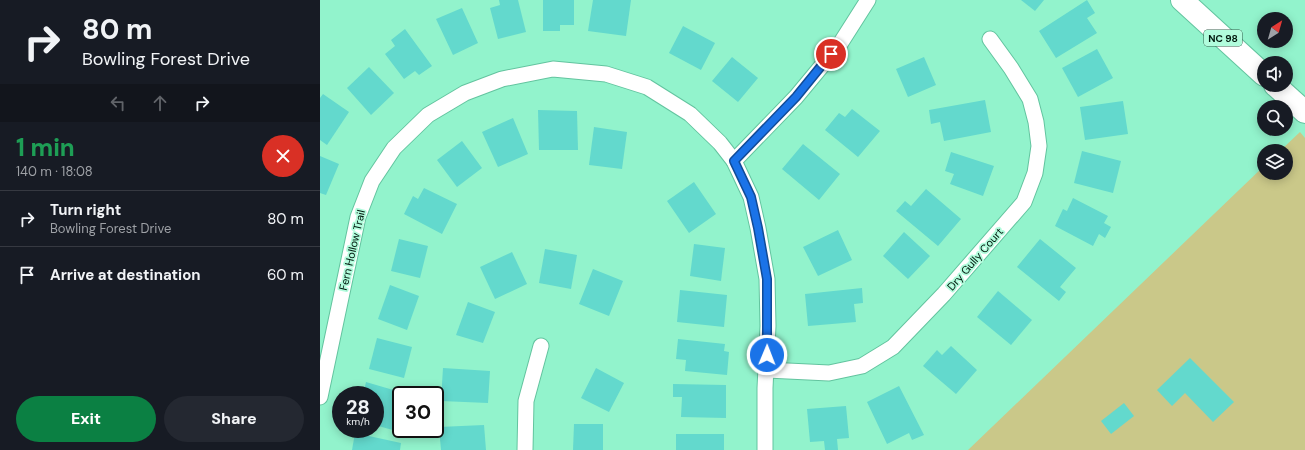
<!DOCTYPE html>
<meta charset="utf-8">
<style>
:root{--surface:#171b24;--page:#242831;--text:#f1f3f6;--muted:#9ea1a6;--line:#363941;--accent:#0b8043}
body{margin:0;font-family:"DM Sans",sans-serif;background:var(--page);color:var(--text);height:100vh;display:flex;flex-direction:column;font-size:15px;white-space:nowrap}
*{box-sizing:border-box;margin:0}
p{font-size:13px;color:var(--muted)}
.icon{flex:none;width:22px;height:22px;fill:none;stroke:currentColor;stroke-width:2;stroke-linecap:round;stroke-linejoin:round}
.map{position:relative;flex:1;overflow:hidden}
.panel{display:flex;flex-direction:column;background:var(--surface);width:320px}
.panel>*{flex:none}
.guide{background:#171b24;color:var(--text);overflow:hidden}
.needle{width:26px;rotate:37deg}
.tools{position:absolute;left:937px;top:12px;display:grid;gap:8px}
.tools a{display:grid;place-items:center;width:36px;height:36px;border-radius:50%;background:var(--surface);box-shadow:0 2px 10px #0003;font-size:20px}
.speed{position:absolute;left:12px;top:386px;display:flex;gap:8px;font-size:20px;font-weight:700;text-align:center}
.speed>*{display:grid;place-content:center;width:52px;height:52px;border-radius:50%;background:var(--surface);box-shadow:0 2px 10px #0003;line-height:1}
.speed small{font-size:10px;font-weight:400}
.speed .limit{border:2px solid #111;border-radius:6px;background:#fff;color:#111}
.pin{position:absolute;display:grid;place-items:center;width:34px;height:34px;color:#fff;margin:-17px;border:2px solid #fff;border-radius:50%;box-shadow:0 1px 4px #0007}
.me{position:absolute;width:44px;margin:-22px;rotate:1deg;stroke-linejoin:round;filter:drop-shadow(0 0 3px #0008)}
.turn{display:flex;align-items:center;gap:14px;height:84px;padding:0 16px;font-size:18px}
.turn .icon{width:52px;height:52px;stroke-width:2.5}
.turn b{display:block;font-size:28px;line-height:34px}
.lanes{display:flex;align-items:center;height:38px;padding:0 16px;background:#0003;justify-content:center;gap:20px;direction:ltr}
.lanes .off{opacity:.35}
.round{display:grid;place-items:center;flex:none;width:42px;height:42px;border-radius:21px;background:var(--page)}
.head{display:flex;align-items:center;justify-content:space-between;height:68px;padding:0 16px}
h1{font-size:24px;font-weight:800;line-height:30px;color:#1e9e55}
.button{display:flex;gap:8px;margin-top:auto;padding:8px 16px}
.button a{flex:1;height:46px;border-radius:24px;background:var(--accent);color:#fff;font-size:16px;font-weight:800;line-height:46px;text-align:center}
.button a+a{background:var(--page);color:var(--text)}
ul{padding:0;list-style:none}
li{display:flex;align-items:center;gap:12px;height:56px;padding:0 16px;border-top:1px solid var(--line)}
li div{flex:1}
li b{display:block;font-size:15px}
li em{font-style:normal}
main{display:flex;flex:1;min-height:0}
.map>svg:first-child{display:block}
</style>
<main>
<section class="panel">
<div class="guide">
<div class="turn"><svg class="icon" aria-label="right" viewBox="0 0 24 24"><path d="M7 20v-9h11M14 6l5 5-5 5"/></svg><div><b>80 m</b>Bowling Forest Drive</div></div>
<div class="lanes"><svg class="icon off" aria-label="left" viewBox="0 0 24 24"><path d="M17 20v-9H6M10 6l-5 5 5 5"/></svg><svg class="icon off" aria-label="ahead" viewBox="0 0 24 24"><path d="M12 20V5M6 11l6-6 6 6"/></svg><svg class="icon" aria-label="right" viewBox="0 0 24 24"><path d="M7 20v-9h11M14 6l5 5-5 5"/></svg></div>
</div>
<div class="head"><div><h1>1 min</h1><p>140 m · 18:08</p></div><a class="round" style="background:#d93025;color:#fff"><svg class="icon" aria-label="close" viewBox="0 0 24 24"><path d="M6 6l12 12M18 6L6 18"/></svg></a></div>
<ul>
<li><svg class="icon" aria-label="right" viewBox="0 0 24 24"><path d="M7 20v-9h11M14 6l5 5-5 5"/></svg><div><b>Turn right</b><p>Bowling Forest Drive</p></div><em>80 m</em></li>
<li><svg class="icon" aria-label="arrive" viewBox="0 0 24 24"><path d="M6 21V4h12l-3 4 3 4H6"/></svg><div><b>Arrive at destination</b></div><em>60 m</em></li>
</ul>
<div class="button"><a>Exit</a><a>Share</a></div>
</section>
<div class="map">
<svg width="985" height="450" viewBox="0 0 985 450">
<rect width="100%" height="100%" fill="#92f3cc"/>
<path fill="#cac889" d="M980,132l5,6v312h-337l296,-284v7h22v-22h-6z"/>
<g fill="#63d9cd">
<path d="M179,0h19l8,32 -28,7 -8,-31 10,-3z"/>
<path d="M223,0h31v25h-14v6h-17z"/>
<path d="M273,0h38l-5,36 -38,-5z"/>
<path d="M701,0h23l-9,11z"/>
<path d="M767,0l8,13 -8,5 10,15 -41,25 -17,-27z"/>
<path d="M142,8l16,35 -25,12 -17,-36z"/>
<path d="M363,26l32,17 -14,27 -32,-17z"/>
<path d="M85,29l27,37 -13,9 -4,-4 -11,8 -19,-25 10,-8 -4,-6z"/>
<path d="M777,49l16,29 -35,19 -16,-29z"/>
<path d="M412,57l26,21 -20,24 -26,-21z"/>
<path d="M604,57l12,28 -28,12 -12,-28z"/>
<path d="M49,67l25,26 -23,22 -24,-27z"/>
<path d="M3,94l26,18 -22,33 -7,-5v-42z"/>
<path d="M665,100l6,32 -47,9 -4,-19 -9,2 -2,-14z"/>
<path d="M803,101l5,33 -43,6 -5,-33z"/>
<path d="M532,109l28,22 -22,26 -33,-27 14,-17 6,4z"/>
<path d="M218,110l39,1 1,39h-39z"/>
<path d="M193,118l15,36 -30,13 -16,-35z"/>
<path d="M274,127l33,5 -5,37 -33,-4z"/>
<path d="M142,141l20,27 -25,19 -20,-27z"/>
<path d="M483,144l37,30 -21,26 -37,-31z"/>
<path d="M762,151l39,10 -8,32 -39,-10z"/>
<path d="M631,152l43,14 -11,30 -33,-12 4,-10 -9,-3z"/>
<path d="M0,156l19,8 -13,31 -6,-2z"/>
<path d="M374,182l22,32 -27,19 -22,-32z"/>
<path d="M104,188l33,16 -15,30 -38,-20 9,-18 5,3z"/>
<path d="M606,189l35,30 -23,27 -42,-35 9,-10 6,5z"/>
<path d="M753,198l35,18 -4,7 7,4 -6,11 -6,-4 -6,12 -38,-20 8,-17 4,2z"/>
<path d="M518,230l14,30 -34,16 -15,-29z"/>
<path d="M584,232l26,24 -22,23 -25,-23z"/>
<path d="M79,239l29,7 -8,32 -29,-7z"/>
<path d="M720,239l36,29 -16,19 6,5 -7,9 -42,-34z"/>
<path d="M374,244l31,4 -4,33 -31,-5z"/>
<path d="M225,249l32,6 -6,34 -32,-6z"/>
<path d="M192,252l15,32 -32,15 -15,-32z"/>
<path d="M273,269l30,12 -14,35 -30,-12z"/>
<path d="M70,285l29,11 -12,34 -29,-11z"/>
<path d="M542,288l1,15 -9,1 2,18 -48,4 -3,-32z"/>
<path d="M360,290l47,5 -3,32 -47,-5z"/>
<path d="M678,291l34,29 -21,25 -34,-28z"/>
<path d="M148,302l27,10 -12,31 -27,-8z"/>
<path d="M57,338l35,9 -8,31 -35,-9z"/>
<path d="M358,339l47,5 -1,7 5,1 -2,23 -42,-4 1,-11 -10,-1z"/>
<path d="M631,346l26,24 -21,24 -33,-28 14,-16 5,5z"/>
<path d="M870,358l44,44 -21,20 -28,-29 -13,13 -15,-16z"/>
<path d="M123,368l47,3 -2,32 -47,-2z"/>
<path d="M276,368l28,15 -15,29 -28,-14z"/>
<path d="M46,382l41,12v1h-6v20l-5,16 -21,-6v-30h-12z"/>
<path d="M353,384l53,1v33l-45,-1 1,-20h-9z"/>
<path d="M579,386l25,49 -12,5 -3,-7 -22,11 -20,-42z"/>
<path d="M804,403l10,13 -23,18 -10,-13z"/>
<path d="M526,406l3,32 -12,1 1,11h-13l-1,-9 -14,1 -3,-33z"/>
<path d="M254,424h29v26h-30z"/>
<path d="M164,425l2,25h-45l-2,-23z"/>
<path d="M35,433l46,10 -1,7h-48z"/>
<rect x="356" y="434" width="48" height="16"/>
</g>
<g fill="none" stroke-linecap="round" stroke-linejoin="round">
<g stroke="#63c49f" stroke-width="17">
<g id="minor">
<path d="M414,161l62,-64 44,-53 28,-44"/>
<path d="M447,370l62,3 33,-7 31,-19 51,-53 80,-92 11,-29 4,-27 -3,-24 -6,-23 -19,-31 -21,-29"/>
<path d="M0,397l38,-180 14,-36 22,-33 34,-33 37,-22 37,-14 51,-10 53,5 41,13 43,27 30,29 14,18 17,36 7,31 9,51 1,47 -3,62v62"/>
<path d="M205,450l1,-49 15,-55"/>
</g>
</g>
<g stroke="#63c49f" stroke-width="24">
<g id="trunk">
<path d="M862,0l82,75"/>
<path d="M955,85l30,27"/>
</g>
</g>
<use href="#minor" stroke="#fff" stroke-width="15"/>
<use href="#trunk" stroke="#fff" stroke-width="22"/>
</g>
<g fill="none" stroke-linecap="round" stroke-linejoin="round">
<g stroke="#114b97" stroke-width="10">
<path id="route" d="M447,355v-76l-9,-51 -7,-31 -17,-36 62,-64 35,-43"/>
</g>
<use href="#route" stroke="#1a73e8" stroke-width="7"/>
</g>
<g text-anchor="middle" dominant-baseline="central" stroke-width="3.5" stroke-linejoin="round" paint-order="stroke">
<rect fill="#b1fcdc" stroke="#355c4b" stroke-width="1" x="884" y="30" width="38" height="16" rx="3"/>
<g font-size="10" font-weight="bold" fill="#00180d">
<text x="903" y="38">NC 98</text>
</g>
<g font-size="11" fill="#00180d" stroke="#b1fcdc">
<text transform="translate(32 250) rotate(-77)">Fern Hollow Trail</text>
<text transform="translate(655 259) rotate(-49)">Dry Gully Court</text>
</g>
</g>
</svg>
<div class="tools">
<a><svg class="needle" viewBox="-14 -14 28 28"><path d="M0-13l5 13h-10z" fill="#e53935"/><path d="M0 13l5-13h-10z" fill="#9ea1a6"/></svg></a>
<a><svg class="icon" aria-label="sound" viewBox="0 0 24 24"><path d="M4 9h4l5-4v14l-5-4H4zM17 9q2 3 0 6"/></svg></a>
<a><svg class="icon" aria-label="search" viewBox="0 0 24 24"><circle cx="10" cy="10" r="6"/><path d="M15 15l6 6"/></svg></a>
<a><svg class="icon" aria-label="layers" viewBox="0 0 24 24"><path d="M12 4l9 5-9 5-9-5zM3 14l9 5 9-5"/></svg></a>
</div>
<div class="speed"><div>28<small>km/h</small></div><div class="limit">30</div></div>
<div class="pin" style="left:511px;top:54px;background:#d93025"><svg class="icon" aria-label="arrive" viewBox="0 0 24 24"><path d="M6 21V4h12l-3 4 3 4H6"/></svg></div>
<svg class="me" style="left:447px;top:355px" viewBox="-20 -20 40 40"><circle r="17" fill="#1a73e8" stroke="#fff" stroke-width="3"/><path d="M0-11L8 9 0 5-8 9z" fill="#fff"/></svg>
</div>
</main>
